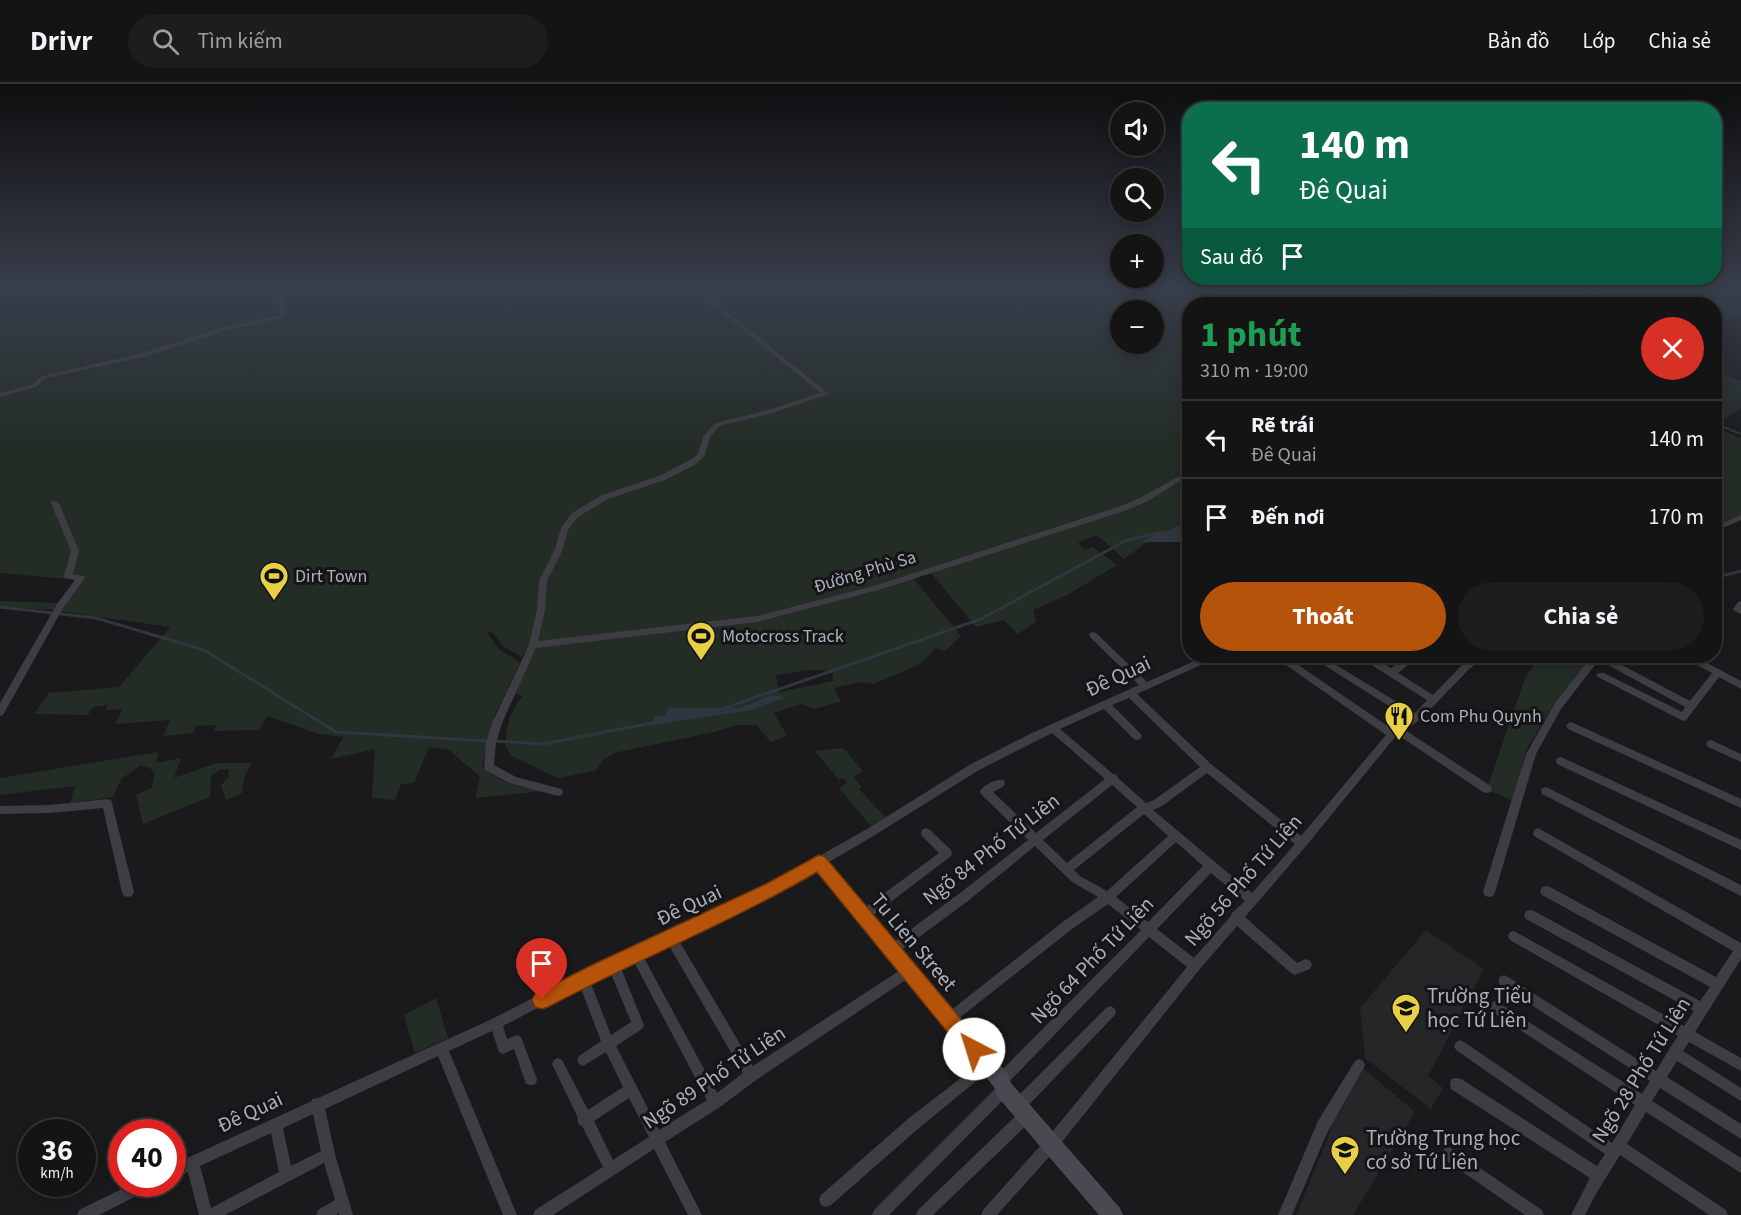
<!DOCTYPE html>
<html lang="vi">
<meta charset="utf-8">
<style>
:root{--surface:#141415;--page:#1d1d1e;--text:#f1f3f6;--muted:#9d9ea0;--line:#333334;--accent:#b45309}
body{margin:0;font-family:"Source Sans 3",sans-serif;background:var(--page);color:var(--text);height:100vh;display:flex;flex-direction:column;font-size:22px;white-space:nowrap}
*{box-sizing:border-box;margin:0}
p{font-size:20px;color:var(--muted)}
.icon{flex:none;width:33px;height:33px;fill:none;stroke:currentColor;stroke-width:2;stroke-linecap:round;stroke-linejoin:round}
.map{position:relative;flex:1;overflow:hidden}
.sheet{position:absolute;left:1182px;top:213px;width:540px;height:366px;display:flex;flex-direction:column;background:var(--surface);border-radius:24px;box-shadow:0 3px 15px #0003,0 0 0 2px var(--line)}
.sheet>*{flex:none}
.guide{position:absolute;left:1182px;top:18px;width:540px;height:183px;border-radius:24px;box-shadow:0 3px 15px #0003,0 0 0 2px var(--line);background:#0b6e4f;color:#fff;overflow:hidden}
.controls{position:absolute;left:1110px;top:18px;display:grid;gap:12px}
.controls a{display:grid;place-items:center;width:54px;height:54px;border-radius:50%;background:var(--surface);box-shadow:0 3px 15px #0003,0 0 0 2px var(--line);font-size:30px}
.speed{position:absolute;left:18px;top:1035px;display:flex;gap:12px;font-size:30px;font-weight:700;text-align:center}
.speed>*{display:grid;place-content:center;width:78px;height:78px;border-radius:50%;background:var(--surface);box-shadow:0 3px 15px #0003,0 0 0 2px var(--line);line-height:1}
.speed small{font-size:15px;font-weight:400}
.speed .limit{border:9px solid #d22;background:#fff;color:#111}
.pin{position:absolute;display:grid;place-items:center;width:51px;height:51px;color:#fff;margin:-62px -26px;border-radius:50% 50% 50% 0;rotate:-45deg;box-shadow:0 0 6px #0007}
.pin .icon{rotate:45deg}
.me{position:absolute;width:66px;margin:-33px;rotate:320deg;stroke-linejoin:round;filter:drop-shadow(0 0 4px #0008)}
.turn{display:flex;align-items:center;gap:21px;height:126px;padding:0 18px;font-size:27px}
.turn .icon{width:78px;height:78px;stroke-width:2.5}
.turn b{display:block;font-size:42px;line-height:51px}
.then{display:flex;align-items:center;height:57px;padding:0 18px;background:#0003;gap:12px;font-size:22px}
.round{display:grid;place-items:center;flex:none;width:63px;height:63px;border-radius:32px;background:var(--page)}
.headline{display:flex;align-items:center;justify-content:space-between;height:102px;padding:0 18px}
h1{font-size:36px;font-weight:700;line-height:45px;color:#1e9e55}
.cta{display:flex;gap:12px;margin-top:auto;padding:12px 18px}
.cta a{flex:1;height:69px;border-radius:36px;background:var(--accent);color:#fff;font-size:24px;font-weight:700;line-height:69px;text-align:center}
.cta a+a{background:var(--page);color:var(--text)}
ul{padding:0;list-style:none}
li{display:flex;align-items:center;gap:18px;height:78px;padding:0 18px;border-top:2px solid var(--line)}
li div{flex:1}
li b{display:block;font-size:22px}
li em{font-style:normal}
header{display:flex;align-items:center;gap:36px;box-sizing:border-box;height:84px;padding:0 30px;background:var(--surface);border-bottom:2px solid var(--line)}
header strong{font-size:28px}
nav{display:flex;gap:33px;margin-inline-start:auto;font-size:21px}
.search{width:420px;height:54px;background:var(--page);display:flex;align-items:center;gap:15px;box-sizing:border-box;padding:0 21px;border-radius:33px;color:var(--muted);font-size:22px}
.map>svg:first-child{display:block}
</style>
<header>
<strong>Drivr</strong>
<div class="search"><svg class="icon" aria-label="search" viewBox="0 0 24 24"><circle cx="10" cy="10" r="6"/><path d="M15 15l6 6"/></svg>Tìm kiếm</div>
<nav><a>Bản đồ</a><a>Lớp</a><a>Chia sẻ</a></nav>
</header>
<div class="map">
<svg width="1741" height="1131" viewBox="0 0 1741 1131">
<rect width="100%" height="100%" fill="#1a1a1c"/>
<g fill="#262629">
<path d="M1426,846l58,39 -56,107 15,12 -12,21 -66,-51 -5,-50z"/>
<path d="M1363,984l52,44 -62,103h-57l32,-77 5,-20z"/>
</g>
<g fill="#242c26" fill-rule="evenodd">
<path d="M0,205h1414l-13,15h-211l-1,217 -31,13 -34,25 -27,-24 -19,8 7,6 8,-2 24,18 -50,30 -34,15 3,12 -18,12 -14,-14 -28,7 -45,-54 -18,5 48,58 -16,15 -10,-3 -1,3 -14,13 -46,20 -12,-2 -28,6 7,13 -26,8 -13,-5 -28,9 13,23 -16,6 -15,-17h-21l-21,7 -100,21 -10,6 -9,12 -38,7 -45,-22 -7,-9c1,-19 5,-37 18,-51l-10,-3 14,-44 -5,8 -19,-11 -11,-14h-5l12,17 21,14 -25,52 -13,51c18,18 40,21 64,25l-71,7 5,-21 -31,-27 -20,-3 -15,36 -13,1 -6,16 -23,-2 3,-49 -44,10 12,-22 -24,-3 -52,-18 -8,14 -45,1 2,-6 -20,1 -3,7 -30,3 7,-16 -55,4 8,-15 -17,1 2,-5 -15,2 -5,8 -54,-1 15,-21 70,-6 51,-60 -111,-16 22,-31 -81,-7zM1120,226h34v34h-34zM809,586h23l1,11 -54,11 -3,-17zM785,613l-32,13 -99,15 -1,-8 12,-2 3,-7h70l19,-8z"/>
<path d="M1433,205h164l-46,15h-132z"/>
<path d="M1613,207l12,7 13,-3 18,9h-47l-8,-12z"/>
<path d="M1730,212l11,5v6l-5,1 5,3v4l-21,5 -5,-3 -1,-13h-20z"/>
<path d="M1715,286l26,11v27l-19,13 -7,-3z"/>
<path d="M1714,343l27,11v80l-27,12z"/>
<path d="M0,517l61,2 -5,7 -56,-3z"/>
<path d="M1540,572h54l1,2 -41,46 -28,46 -13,51 -26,-12 38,-111z"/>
<path d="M843,664l20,23 -10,6 9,10 -3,2 27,29 -15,8 -32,-38 8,-5 -4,-5 -4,2 -24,-29z"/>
<path d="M158,668l-2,11 25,-5 -7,20 43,-15h35l-8,15 -2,15 -16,7 -5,-15 8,-8 -1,-7 -8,-1 -9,7 -1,21 -67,27 -7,-29 16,-7 3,-14 -5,-6 -10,-2 -19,13 -8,18 -43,6 5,-17 -75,9v-17z"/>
<path d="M546,877l12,24 -15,9 -11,-25z"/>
<path d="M436,914l12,40 -33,15 -11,-38z"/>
</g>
<g fill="#30363f">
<path d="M1189,437v23l-3,-2h-46z"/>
<path d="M771,611l15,2 -33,13 -99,15 -1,-8 12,-2 3,-7h70z"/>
</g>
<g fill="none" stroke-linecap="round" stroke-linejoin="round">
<g stroke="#30363f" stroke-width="2">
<path d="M1605,205l2,9 8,6"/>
<path d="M1714,339l27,11"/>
</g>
<g stroke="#30363f" stroke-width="3">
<path d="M1714,494l27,-7"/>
<path d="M0,523l96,11 108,32 132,82 152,9"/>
<path d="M722,625l259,-90 146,-79 36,-8"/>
<path d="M495,657l48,3 114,-22"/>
</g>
<g fill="#3d3d43" fill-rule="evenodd">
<path d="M290,205h9l-16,5 3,23 -61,14 -82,26 -97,21 -10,9 -36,10v-4l32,-8 10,-9 97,-22 82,-26 60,-13 -4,-22z"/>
<path d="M702,205h6l-3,3 3,4 121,98 -60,20 -50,12 -9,11 -5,18 -9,9 -31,16 -57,19 -30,18 -10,13 -5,19 -16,32 -2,29 -7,31 219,-25 120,-31 241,-78 22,-9 50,-28v5l-44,27 -22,9 -242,78 -125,33 -221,26 -34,75 -6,20 -2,22 22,12 42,11 4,1 1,3 -1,3 -4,1 -49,-13 -24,-13 -1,-3 2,-24 6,-20 37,-78 8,-35 2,-29 16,-32 6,-21 11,-15 30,-18 57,-19 31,-16 8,-6 5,-17 12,-14 50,-12 56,-18 -117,-95 -5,-6z"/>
<path d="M1595,205h22l-3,2 -14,1 1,7 -13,1v-2l8,-1z"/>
<path d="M52,417h3l4,2 20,48 -6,23 11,2 1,2 -22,30 -60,107 -3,1v-13l57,-99 18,-24 -10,-2 -1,-2 7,-25 -20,-48z"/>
<path d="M1741,431v5l-27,12v-5z"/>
<path d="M1741,517v13l-7,-3 -1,-2 5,-7z"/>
<path d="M1093,548l3,1 51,49 59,-26h11l-1,2 -79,36 74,70 90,72 85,-101 -110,-77 -1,-2h10l107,73 16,-11 -81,-51 -2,-2 2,-2h6l82,50 12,-13 -65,-41 -1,-3h9l21,12 17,-12h10l-1,2 -19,15 35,22 29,-30 -12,-7 -1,-2h11l7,4 4,-4h9l-8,11 -2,1 -49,51 -16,11 86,56 1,3 -1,3 -4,1 -4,-1 -85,-57 -3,2 -89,109 -61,71 52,46 9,-4 4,2 2,4 -2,4 -15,6 -4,-2 -54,-47 -38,44 -141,177 -61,68h-16l2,-5 65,-73 139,-170 -38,-30 -142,147 3,5 -1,5 -120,121h-17l2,-5 124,-124 -3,-5 1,-5 145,-146 -33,-26 -36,25 -119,94 -4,2 -4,-2 -2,-4 2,-4 119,-94 34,-24 -26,-15 -37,-36 -67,55 -72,53 -4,1 -4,-1 -2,-4 2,-4 72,-53 68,-53 -47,-46 -1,-3c4,-6 16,-13 24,-11l1,3 -1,3 -11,6 43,41 69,-54 -53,-46 -73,37 -104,65 -99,58 -98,46 75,127 152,-99 4,-2 4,2 2,4 -2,4 -157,105 -36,27 -55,35 37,73h-14l-34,-66 -101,66h-20l2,-5 68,-43 -21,-41 -3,-1 -2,-5 1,-2 -24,-50 -2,-4 2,-4 4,-2 4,2 26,50 35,-23 -17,-35 -23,14 -4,-2 -2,-4 2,-4 22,-15 -21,-55 -77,40 4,13 10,-4 4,2 16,42 -1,5 -5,1 -5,-1 -12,-35 -11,5 -4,-2 -7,-21 -43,20 68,164h-14l-65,-159 -113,53 10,45 18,61h-14v-2l-3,2h-20l2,-5 17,-10 -11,-37 -99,52h-26l-11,-43 -16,7v-14l140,-64v-2l6,-1 174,-79 117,-60 159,-74 99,-56 104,-65 61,-31 107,-48 -49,-48 -1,-2 1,-2zM1129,614l71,69 -46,33 -8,3 -28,-25 -1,-3 -4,-1 -53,-45 44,-20 30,30 3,1 3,-1 2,-3 -2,-3 -28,-28zM1207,689l88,71 -43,49 -99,-83 9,-4zM1112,701l25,22 -70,56 -24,-23zM1144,730l24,22 -61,55 -27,-15 -6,-6zM1176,758l27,24 -55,56 -32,-25zM1211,789l34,28 -13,12 -2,4 -36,41 -37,-29zM668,860l75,129 -26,20 -74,-137zM633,876l74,140 -48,30 -43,-84 26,-17 2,-4 -24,-59zM610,887l21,51 -20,13 -21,-54zM629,1014l20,39 -36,23 -19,-39zM313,1030l8,37 -30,15 -8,-38zM271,1049l8,39 -68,36 -11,-42z"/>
<path d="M1592,572h10l-41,53 -25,45 -41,138 -2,4 -4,1 -4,-1 -2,-4 43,-138 29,-51z"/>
<path d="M1682,572h12l47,25v8l-22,-12 -33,43 -3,1 -85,-44 -2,-2 2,-2h6l78,39 3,-5 -75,-41 -2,-2 2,-2h6l74,39 22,-28 -28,-15z"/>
<path d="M1571,638l170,77v9l-173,-79 -2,-3 2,-3z"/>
<path d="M1711,656l30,14v8l-33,-15 -2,-3 2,-3z"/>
<path d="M1561,673l180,83v10l-184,-86 -1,-3 1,-3z"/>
<path d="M1546,703l195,98v11l-199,-102 -1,-3 1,-3z"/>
<path d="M107,715l4,1 1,3 22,89 -2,4 -4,1 -4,-1 -2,-4 -19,-84 -53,5 -50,1v-8l50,-1z"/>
<path d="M926,744l4,2 21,20 1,3 -1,3 -84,64 -4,1 -4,-1 -2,-4 2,-4 80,-59 -17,-17 -1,-3 1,-3z"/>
<path d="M1538,744l203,115v16l-46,73 46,26v13l-52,-29 -6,9 58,37v13l-64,-40 -10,16 74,47v15l-81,-51 -8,13 89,57v15l-95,-61 -19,32 99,66 2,5h-19l-89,-60 -23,37 -12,23h-14l19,-37 -139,-89 -1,-5 1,-5 5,-1 5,1 136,87 8,-12 -149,-104 -2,-4 2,-4 4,-2 4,2 148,101 23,-38 -144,-94 -2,-4 2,-4 4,-2 4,2 143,91 8,-13 -150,-96 -2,-4 2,-4 4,-2 4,2 148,94 14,-23 8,-12 -168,-96 -2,-4 2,-4 4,-1 170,95 10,-15 -168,-92 -2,-4 2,-4 4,-1 4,1 166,90 10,-14 -168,-92 -2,-4 2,-4 4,-1 4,1 166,90 17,-26 -199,-115 -1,-3 1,-3z"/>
<path d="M1110,922l4,2 2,4 -2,4 -89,93 -5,1 -5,-1 -1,-5 1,-5 91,-91z"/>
<path d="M987,975l4,2 2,4 -2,4 -72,59 -88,77 -5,2 -5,-2 -2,-5 2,-5 88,-77 74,-57z"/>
<path d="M1359,975l4,2 2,4 -2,4 -35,62 -36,84h-14l40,-94 37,-60z"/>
<path d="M1028,1023l5,2 2,5 -2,5 -100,96h-17l2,-5 105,-101z"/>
<path d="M1449,1063l93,63 2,5h-19l-81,-56 -2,-5 2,-5z"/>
<path d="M132,1100h20l-2,5 -51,26h-22l2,-5z"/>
</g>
<path fill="#494a51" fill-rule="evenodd" d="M819,771l6,2 183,217 3,9 109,125 3,7h-24l-102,-119 -3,-9 -181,-220 -2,-5 2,-5z"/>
</g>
<linearGradient id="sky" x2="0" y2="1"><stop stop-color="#0e0e0f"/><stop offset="0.56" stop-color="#383e4b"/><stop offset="1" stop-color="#383e4b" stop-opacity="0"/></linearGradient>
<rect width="1741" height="363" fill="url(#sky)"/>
<path fill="#b45309" stroke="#753606" stroke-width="1.5" d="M819,771l6,2 156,186 2,6 -2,7 -7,3 -7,-3 -150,-184c-86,50 -180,88 -269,135l-6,2 -7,-2 -3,-7 3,-6 57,-29 174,-81z"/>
<defs>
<g id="stadium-pin" transform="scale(1.5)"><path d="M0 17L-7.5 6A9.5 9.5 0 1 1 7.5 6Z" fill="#e9cf45" stroke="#151517"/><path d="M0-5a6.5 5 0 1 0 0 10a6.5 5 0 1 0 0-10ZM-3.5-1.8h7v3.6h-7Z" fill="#111"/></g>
<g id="restaurant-pin" transform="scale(1.5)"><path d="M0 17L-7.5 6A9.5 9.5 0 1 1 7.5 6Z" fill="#e9cf45" stroke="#151517"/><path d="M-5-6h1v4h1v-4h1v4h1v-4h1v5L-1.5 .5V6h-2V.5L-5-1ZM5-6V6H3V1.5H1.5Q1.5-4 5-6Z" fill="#111"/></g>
<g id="school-pin" transform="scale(1.5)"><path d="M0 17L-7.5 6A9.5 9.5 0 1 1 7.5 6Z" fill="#e9cf45" stroke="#151517"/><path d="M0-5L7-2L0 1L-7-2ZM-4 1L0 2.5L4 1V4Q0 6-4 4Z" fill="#111"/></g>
</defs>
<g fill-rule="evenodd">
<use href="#stadium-pin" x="274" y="492"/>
<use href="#stadium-pin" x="701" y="552"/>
<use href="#restaurant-pin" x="1399" y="632"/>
<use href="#school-pin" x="1406" y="924"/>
<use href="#school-pin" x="1345" y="1066"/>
</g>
<g text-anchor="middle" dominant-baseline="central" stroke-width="6" stroke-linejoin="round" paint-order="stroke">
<g font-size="18" fill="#adafbb" stroke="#151517">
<text transform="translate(865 488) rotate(-17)">Đường Phù Sa</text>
</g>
<g font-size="18" fill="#adafbb" stroke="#151517" text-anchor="start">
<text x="295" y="492">Dirt Town</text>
<text x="722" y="552">Motocross Track</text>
<text x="1420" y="632">Com Phu Quynh</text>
</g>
<g font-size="21" fill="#adafbb" stroke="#151517">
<text transform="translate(1118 592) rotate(-25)">Đê Quai</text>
<text transform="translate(991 765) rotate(-38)">Ngõ 84 Phố Tứ Liên</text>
<text transform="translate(1243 796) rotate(-49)">Ngõ 56 Phố Tứ Liên</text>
<text transform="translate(689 821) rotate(-25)">Đê Quai</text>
<text transform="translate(914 858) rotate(50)">Tu Lien Street</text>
<text transform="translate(1092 876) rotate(-46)">Ngõ 64 Phố Tứ Liên</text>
<text transform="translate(1641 986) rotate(-58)">Ngõ 28 Phố Tứ Liên</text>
<text transform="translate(714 993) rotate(-34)">Ngõ 89 Phố Tử Liên</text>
<text transform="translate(250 1028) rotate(-25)">Đê Quai</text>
</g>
<g font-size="21" fill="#adafbb" stroke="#151517" text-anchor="start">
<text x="1427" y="912">Trường Tiểu<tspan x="1427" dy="24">học Tứ Liên</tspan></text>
<text x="1366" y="1054">Trường Trung học<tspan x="1366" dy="24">cơ sở Tứ Liên</tspan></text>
</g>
</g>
</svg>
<div class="controls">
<a><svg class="icon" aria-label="sound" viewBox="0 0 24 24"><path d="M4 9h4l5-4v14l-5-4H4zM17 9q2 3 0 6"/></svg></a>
<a><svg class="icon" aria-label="search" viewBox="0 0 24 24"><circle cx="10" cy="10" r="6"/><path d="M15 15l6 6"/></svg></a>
<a>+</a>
<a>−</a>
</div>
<div class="speed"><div>36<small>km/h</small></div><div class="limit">40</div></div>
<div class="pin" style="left:542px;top:916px;background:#d93025"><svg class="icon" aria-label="arrive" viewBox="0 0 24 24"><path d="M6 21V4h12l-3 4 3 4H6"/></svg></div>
<svg class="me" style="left:974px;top:965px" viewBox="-20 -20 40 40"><circle r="19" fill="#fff"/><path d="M0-13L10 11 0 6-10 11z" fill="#b45309"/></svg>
<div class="guide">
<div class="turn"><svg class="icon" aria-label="left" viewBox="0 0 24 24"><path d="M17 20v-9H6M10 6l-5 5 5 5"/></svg><div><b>140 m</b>Đê Quai</div></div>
<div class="then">Sau đó<svg class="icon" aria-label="arrive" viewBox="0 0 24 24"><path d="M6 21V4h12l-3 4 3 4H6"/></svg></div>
</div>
<section class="sheet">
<div class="headline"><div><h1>1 phút</h1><p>310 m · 19:00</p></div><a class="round" style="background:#d93025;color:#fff"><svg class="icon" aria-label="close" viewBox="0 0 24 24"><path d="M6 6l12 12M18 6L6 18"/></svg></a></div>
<ul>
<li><svg class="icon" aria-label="left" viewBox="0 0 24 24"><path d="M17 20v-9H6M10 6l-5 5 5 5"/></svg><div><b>Rẽ trái</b><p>Đê Quai</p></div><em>140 m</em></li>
<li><svg class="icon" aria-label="arrive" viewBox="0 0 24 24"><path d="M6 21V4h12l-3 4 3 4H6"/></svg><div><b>Đến nơi</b></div><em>170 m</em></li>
</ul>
<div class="cta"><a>Thoát</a><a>Chia sẻ</a></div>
</section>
</div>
